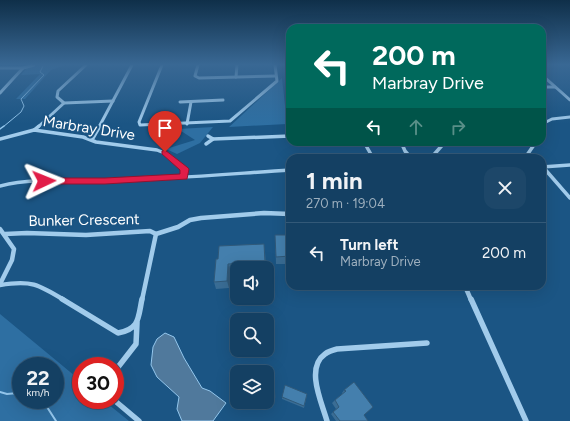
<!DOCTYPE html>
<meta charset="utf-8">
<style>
:root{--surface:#144063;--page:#1d4769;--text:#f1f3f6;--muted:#9dafbe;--line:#335978}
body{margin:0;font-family:Figtree,sans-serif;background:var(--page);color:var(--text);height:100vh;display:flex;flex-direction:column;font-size:15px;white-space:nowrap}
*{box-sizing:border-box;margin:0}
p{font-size:13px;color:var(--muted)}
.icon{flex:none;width:22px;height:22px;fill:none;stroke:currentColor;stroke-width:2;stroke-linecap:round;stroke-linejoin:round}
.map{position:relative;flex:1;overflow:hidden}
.sheet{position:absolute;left:286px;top:154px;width:260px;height:136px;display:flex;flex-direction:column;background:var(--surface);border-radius:12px;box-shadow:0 4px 16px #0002,0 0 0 1px var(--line)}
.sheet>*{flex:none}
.top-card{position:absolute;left:286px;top:24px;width:260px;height:122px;border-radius:12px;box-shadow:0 4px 16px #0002,0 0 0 1px var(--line);background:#00695c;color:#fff;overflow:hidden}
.controls{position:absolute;left:230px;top:261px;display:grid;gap:8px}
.controls a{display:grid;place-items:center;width:44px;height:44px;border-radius:8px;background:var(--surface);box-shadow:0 4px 16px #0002,0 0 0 1px var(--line);font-size:20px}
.speed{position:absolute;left:12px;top:357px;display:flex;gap:8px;font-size:20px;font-weight:700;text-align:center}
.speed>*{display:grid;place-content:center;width:52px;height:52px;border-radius:50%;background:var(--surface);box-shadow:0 4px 16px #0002,0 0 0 1px var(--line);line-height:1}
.speed small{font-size:10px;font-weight:400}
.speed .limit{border:6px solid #d22;background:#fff;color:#111}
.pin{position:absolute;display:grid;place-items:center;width:34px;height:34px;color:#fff;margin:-41px -17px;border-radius:50% 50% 50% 0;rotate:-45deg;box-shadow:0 0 4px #0007}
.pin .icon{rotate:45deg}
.me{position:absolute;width:44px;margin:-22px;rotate:88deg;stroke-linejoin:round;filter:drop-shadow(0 0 3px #0008)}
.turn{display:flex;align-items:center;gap:14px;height:84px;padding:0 20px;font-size:18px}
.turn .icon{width:52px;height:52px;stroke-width:2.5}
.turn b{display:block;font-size:28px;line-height:34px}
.lanes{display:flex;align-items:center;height:38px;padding:0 20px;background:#0003;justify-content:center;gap:20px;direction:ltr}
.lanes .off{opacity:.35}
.round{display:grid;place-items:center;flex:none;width:42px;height:42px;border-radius:12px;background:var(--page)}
.head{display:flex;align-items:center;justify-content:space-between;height:68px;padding:0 20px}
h1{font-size:24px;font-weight:700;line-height:30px}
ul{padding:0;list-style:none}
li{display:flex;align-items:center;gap:12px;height:60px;padding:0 20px;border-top:1px solid var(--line)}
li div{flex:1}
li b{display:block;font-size:15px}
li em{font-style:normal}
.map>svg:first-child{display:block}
</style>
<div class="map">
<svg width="570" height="421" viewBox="0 0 570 421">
<rect width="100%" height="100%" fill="#1b5584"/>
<g fill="#2e6fa2" fill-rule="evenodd">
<path d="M40,65h25l-14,5 -26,29h-9l24,-25 -19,1 6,-7z"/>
<path d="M282,78l5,46 -58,3z"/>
<path d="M213,127l-13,16 -23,11 -11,-5 29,-9 -17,-11z"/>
<path d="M0,314l81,67v19h22l26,21h-129zM21,366h34v34h-34z"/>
</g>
<path fill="#50799c" stroke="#94c7ed" d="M165,333l9,4 10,21 18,30 8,3 16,12 -13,18h-31l-5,-12 2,-12 -22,-20 -6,-12 2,-18 4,-8z"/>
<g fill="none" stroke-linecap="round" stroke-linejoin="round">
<path stroke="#94c7ed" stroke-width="1" d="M3,127l18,-15 3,-6 -3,-7 23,-24 -4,-3 3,-6"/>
<path stroke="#94c7ed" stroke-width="1.5" d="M0,129l4,-3"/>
<g stroke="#94c7ed" stroke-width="2">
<path d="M0,392l7,2 11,-1 3,3"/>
<path d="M25,400l5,5 17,2 9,14"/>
</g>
<g stroke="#a1cbeb" stroke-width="3">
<path d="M86,65l-28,26 -1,6 7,6 49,-2"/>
<path d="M162,65l-23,57 1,3 90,-4 47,-40 -2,-16"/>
<path d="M198,65l-3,11 4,2 76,-2"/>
<path d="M0,68h23l11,-3"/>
<path d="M542,75l28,25"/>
<path d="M236,77l1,-12"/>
<path d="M542,87h13"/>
<path d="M0,93l23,-25"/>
<path d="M180,102l43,-2"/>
<path d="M187,124l4,-22"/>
<path d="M542,124l10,-5 18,-2"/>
<path d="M38,127l26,-24"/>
<path d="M99,127l33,-62"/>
</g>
<g stroke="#a1cbeb" stroke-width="3.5">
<path d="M34,130l5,-4"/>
<path d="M0,139l34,-9 49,7 13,5 61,8 10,4 17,15v8"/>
<path d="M213,139l77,-3"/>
<path d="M92,140l8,-14"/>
<path d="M364,142l9,16"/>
<path d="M401,142l4,9 6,7"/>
<path d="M206,144l7,-5 -5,-3"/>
<path d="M431,158l14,-16"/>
<path d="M527,158v-3l9,-13"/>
<path d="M542,167l28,-2"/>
<path d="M543,167l27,31"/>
<path d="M0,186c35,-9 71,-4 107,-5 61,-2 122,-7 183,-11"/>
</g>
<g stroke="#a1cbeb" stroke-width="4.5">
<path d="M0,229l14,20 -2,11 -12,24"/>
<path d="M5,234l22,-1 59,2 64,-4 6,3 -14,66"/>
<path d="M156,234l22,-7 12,-7 11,-2 63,-5 26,1"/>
<path d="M0,285c31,-5 38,-1 64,15"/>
<path d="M465,286l6,14"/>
</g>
<g stroke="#a1cbeb" stroke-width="5.5">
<path d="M62,299l56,34c22,-4 20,-15 24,-34"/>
<path d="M471,299l55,122"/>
<path d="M115,371l21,-27 1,-21"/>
<path d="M114,400l25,21"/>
<path d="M327,421c-5,-18 -22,-53 -2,-67 4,-3 8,-4 12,-5l90,-6"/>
</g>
</g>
<g fill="#3a6d95">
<path d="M275,235h15v29h-14z"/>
<path d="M265,251l1,17h-29v3h-7l-1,17 -13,1 -2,-7 4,-23z"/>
<path d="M267,268l3,5 1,26 -8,1v-2h4z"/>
<path d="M267,384h7l1,16 -8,1z"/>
<path d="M344,390l20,25 4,6h-32l-5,-7 5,-5 -4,-6 3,-3 7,-6v-1z"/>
<path d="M307,394l-3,14 -22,-9v-2z"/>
</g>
<path fill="#305979" d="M228,264l2,7 -1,17 -2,-7z"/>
<g fill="#447fad" stroke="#305979">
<path d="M275,235h15v21l-14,1z"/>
<path d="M264,244l1,18 -37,2 -1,17 -13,1 2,-23h2l1,-13z"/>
<rect x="267" y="268" width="3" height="27"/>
<path d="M354,382l19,25 -9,8 4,6h-28l-7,-9 6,-5 -4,-7 11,-9 -2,-1z"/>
<path d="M267,384h7l1,14 -8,1z"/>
<path d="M285,385l22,9 -3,12 -22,-9z"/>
</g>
<linearGradient id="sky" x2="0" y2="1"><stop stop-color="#0f2f49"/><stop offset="0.52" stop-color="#396894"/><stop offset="1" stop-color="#396894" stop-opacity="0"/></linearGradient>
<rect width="570" height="124" fill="url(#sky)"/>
<path fill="#e11d48" stroke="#92132f" d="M165,150l22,17 2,2 -2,10 -82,5h-61l-4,-3 4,-3h61l75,-4v-4l-18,-16v-3z"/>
<g text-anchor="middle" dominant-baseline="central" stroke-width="4" stroke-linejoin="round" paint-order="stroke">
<g font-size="15" fill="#fff" stroke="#1b5584">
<text transform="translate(89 128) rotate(9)">Marbray Drive</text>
<text transform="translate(84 220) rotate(-1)">Bunker Crescent</text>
</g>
</g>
</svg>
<div class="controls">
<a><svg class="icon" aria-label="sound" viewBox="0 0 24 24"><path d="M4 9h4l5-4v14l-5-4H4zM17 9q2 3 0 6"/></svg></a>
<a><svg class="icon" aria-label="search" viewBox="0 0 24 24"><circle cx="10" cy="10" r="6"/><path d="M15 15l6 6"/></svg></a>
<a><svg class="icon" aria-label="layers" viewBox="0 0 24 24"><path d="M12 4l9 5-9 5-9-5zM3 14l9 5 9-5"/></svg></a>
</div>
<div class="speed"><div>22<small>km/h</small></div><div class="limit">30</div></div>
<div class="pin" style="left:165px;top:152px;background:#d93025"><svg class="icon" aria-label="arrive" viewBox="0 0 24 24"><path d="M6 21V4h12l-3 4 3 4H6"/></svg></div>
<svg class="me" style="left:44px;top:181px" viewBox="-20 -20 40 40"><path d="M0-17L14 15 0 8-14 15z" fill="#e11d48" stroke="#fff" stroke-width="4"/></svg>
<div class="top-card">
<div class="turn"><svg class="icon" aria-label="left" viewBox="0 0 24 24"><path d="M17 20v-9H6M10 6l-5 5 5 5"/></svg><div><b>200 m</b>Marbray Drive</div></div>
<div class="lanes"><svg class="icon" aria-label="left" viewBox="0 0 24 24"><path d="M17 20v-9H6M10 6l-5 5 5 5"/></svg><svg class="icon off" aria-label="ahead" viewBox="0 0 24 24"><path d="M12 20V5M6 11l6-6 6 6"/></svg><svg class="icon off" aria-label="right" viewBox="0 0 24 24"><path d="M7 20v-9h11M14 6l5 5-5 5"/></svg></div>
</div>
<section class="sheet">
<div class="head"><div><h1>1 min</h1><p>270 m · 19:04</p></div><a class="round"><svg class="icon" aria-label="close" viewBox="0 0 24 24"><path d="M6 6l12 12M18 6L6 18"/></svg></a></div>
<ul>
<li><svg class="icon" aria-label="left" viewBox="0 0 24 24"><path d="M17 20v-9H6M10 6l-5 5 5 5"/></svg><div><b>Turn left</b><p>Marbray Drive</p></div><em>200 m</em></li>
</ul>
</section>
</div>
